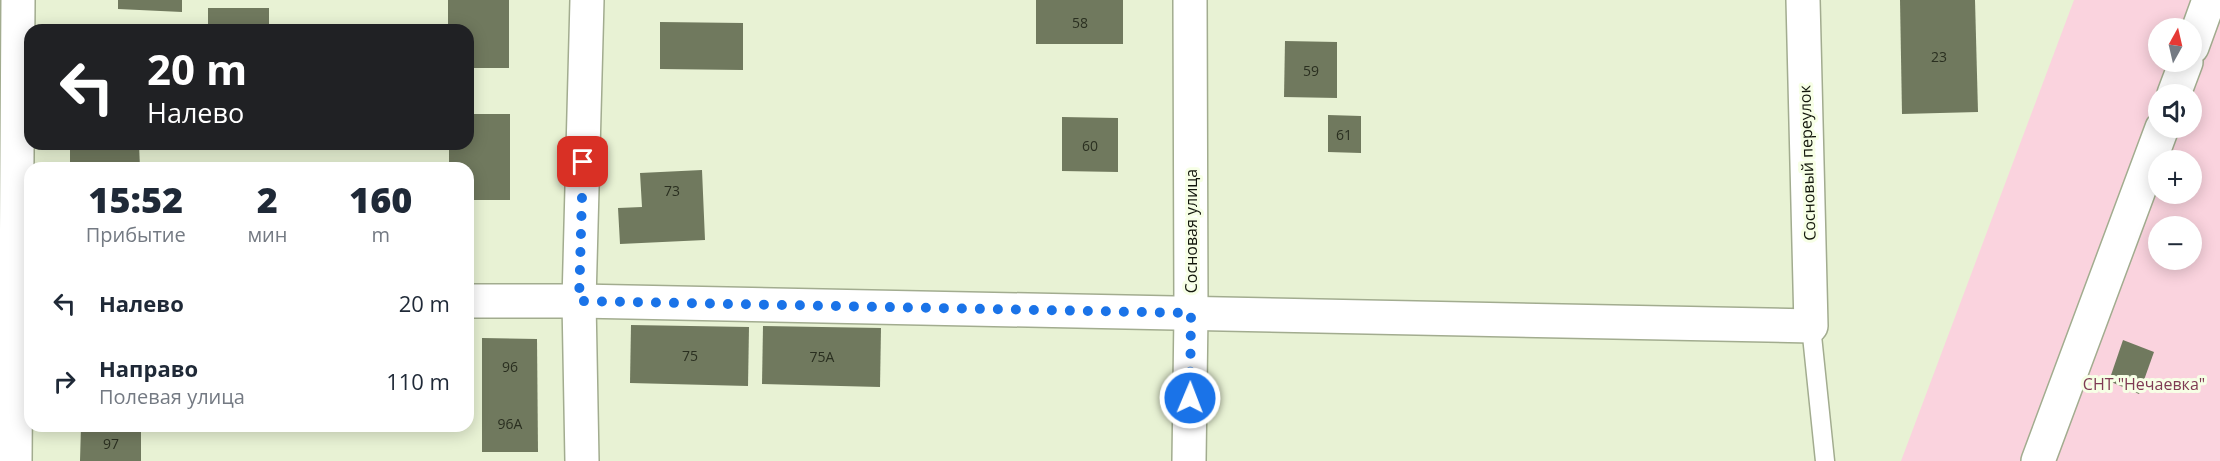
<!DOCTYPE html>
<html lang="ru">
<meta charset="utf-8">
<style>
:root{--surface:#fff;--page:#f6f6f7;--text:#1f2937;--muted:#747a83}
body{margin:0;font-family:"Open Sans",sans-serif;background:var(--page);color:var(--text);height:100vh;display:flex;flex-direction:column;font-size:22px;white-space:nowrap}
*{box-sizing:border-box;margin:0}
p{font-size:20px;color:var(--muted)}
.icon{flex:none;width:33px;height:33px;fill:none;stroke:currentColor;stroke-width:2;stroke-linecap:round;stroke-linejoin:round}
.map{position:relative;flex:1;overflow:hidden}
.drawer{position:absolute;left:24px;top:162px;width:450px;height:270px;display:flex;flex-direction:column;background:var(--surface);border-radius:18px;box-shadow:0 3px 15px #0003}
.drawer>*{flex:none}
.hud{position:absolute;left:24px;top:24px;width:450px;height:126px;border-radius:18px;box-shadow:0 3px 15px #0003;background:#202124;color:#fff;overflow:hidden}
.needle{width:39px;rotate:8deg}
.tools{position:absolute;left:2148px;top:18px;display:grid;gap:12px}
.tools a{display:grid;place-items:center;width:54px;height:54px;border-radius:50%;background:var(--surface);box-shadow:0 3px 15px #0003;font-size:30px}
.pin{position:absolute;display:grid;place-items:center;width:51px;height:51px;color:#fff;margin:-26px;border-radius:12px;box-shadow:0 3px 9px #0006}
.me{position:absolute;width:66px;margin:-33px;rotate:1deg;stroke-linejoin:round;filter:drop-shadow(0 0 4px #0008)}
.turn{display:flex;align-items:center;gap:21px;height:126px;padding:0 24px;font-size:27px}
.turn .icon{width:78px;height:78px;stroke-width:2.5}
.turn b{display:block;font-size:42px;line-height:51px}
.eta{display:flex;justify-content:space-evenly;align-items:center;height:102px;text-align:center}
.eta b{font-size:36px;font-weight:800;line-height:42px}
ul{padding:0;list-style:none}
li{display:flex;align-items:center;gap:18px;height:78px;padding:0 24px}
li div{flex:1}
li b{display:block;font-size:22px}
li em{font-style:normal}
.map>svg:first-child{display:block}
</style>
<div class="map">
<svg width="2220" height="461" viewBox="0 0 2220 461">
<rect width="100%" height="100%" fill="#e8f2d4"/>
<g fill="#fad3de" fill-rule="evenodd">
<path d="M2074,0h127l-10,28h-33v34h20l-20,32v21l-128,346h-129z"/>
<path d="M2220,0v461h-185l125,-333h32v-34h-19zM2158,160h34v34h-34zM2158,226h34v34h-34z"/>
</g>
<g fill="#70795e">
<path d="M118,0h64v12l-64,-3z"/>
<path d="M448,0h61v68h-41v-38h-20z"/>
<rect x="1036" y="0" width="87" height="44"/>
<path d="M1900,0h75l3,112 -76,2z"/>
<rect x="208" y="8" width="61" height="22"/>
<path d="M660,22l83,1v47l-83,-1z"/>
<path d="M1285,41l52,1v56l-53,-1z"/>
<path d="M468,114h42v86h-42v-32h-19v-24h19z"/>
<path d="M1328,115l33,1v37l-33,-1z"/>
<path d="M1062,117l56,1v54l-56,-1z"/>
<path d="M70,144h69l1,24h-70z"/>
<path d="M702,170l3,70 -85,4 -2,-36 24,-1 -2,-34z"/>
<path d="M631,325l118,2 -1,59 -118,-3z"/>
<path d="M763,326l118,2 -1,59 -118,-3z"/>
<path d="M482,338l55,1 1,113h-56z"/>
<path d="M2123,340l31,12 -15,42 -30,-13z"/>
<path d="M81,426h60v35h-61z"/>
</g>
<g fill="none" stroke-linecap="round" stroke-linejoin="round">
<g stroke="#a2ac8f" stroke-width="21">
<path id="lane" d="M1811,326l14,135"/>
</g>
<g stroke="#a2ac8f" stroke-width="36">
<g id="street">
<path d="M2192,47l17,-47"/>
<path d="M2174,94l12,-32"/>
<path d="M468,301h111l1232,25 -8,-326"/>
<path d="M15,461l3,-461"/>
<path d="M582,461l-3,-160 8,-301"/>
<path d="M1189,461l2,-148 -1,-313"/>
<path d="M2038,461l124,-333"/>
</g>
</g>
<use href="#lane" stroke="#fff" stroke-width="18"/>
<use href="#street" stroke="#fff" stroke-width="33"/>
</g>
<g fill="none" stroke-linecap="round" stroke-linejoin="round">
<path stroke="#1a73e8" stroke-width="10" stroke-dasharray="0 18" d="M583,162l-4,139 612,12 -1,85"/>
</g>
<g text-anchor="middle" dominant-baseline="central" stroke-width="6" stroke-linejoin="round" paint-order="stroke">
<g font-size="14" fill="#2a2f20">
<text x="1080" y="22">58</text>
<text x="1939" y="56">23</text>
<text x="1311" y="70">59</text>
<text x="1344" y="134">61</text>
<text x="1090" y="145">60</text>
<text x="672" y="190">73</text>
<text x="690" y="355">75</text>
<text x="822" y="356">75А</text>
<text x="510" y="366">96</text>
<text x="510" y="423">96А</text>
<text x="111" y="443">97</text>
</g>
<g font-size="16" fill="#12160b" stroke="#f7ffe6">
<text transform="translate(1807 163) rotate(-92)">Сосновый переулок</text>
<text transform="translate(1191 231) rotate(-90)">Сосновая улица</text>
</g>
<g font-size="16" fill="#7f3b53" stroke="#f7ffe6">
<text x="2144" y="384">СНТ "Нечаевка"</text>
</g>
</g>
</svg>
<div class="tools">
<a><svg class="needle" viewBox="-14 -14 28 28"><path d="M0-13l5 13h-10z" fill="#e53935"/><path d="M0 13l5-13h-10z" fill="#747a83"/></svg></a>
<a><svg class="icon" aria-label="sound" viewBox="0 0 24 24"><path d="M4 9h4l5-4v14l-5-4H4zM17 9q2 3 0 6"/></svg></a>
<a>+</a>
<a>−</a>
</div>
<div class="pin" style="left:583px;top:162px;background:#d93025"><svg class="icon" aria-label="arrive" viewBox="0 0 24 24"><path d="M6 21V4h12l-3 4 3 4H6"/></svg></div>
<svg class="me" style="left:1190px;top:398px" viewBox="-20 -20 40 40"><circle r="17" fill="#1a73e8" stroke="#fff" stroke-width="3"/><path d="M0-11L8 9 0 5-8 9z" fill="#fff"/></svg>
<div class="hud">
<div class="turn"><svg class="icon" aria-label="left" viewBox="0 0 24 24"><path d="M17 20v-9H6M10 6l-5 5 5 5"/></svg><div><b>20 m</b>Налево</div></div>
</div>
<section class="drawer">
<div class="eta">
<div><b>15:52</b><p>Прибытие</p></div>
<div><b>2</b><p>мин</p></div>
<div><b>160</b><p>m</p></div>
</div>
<ul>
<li><svg class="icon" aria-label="left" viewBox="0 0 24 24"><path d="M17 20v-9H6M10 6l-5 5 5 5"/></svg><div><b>Налево</b></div><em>20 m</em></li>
<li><svg class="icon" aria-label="right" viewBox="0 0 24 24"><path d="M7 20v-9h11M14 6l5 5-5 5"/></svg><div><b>Направо</b><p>Полевая улица</p></div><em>110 m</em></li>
</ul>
</section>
</div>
